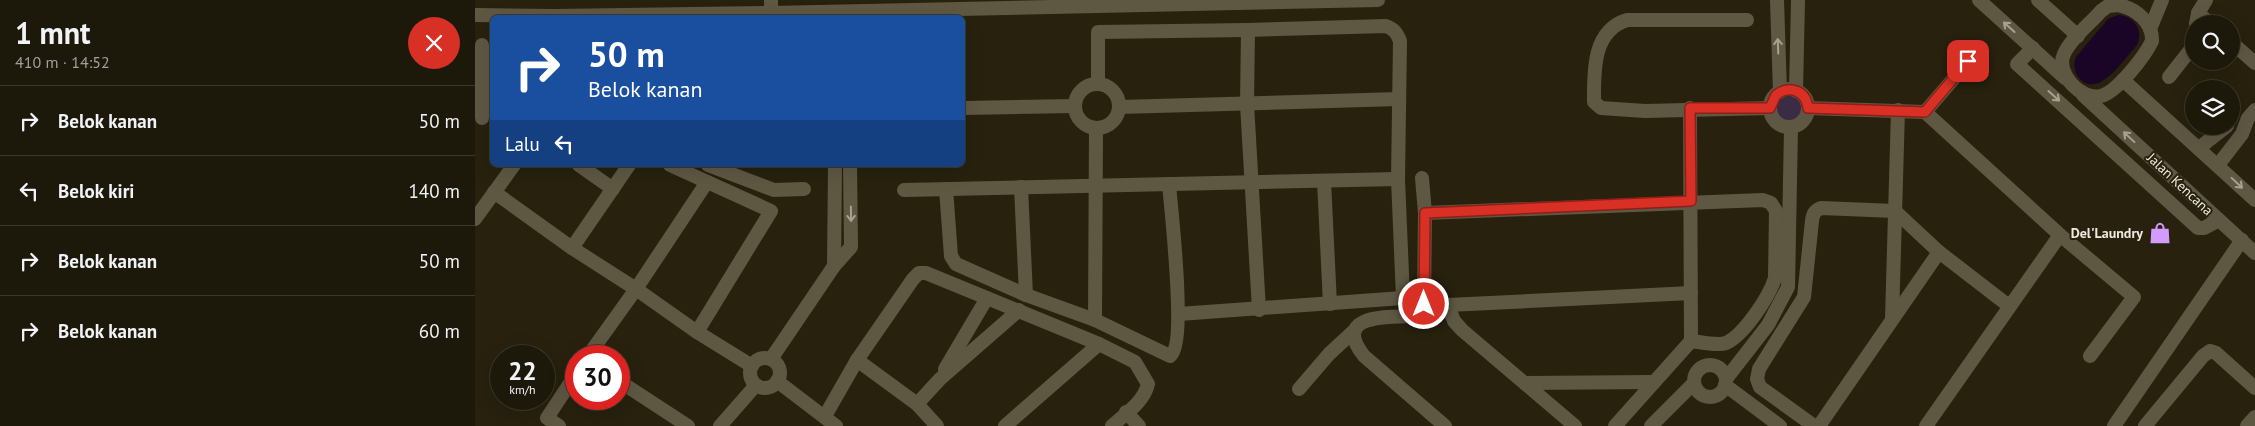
<!DOCTYPE html>
<html lang="id">
<meta charset="utf-8">
<style>
:root{--surface:#1d190a;--page:#2a2618;--text:#f1f3f6;--muted:#a0a09c;--line:#3b382b}
body{margin:0;font-family:"PT Sans",sans-serif;background:var(--page);color:var(--text);height:100vh;display:flex;flex-direction:column;font-size:19px;white-space:nowrap}
*{box-sizing:border-box;margin:0}
p{font-size:16px;color:var(--muted)}
.icon{flex:none;width:28px;height:28px;fill:none;stroke:currentColor;stroke-width:2;stroke-linecap:round;stroke-linejoin:round}
.map{position:relative;flex:1;overflow:hidden}
.details{display:flex;flex-direction:column;background:var(--surface);width:475px}
.details>*{flex:none}
.hud{position:absolute;left:15px;top:15px;width:475px;height:152px;border-radius:8px;box-shadow:0 5px 20px #0002,0 0 0 1px var(--line);background:#1a4fa0;color:#fff;overflow:hidden}
.tools{position:absolute;left:1710px;top:15px;display:grid;gap:10px}
.tools a{display:grid;place-items:center;width:55px;height:55px;border-radius:50%;background:var(--surface);box-shadow:0 5px 20px #0002,0 0 0 1px var(--line);font-size:25px}
.speed{position:absolute;left:15px;top:345px;display:flex;gap:10px;font-size:25px;font-weight:700;text-align:center}
.speed>*{display:grid;place-content:center;width:65px;height:65px;border-radius:50%;background:var(--surface);box-shadow:0 5px 20px #0002,0 0 0 1px var(--line);line-height:1}
.speed small{font-size:12px;font-weight:400}
.speed .limit{border:8px solid #d22;background:#fff;color:#111}
.pin{position:absolute;display:grid;place-items:center;width:42px;height:42px;color:#fff;margin:-21px;border-radius:10px;box-shadow:0 2px 8px #0006}
.me{position:absolute;width:55px;margin:-28px;rotate:0deg;stroke-linejoin:round;filter:drop-shadow(0 0 4px #0008)}
.turn{display:flex;align-items:center;gap:18px;height:105px;padding:0 15px;font-size:22px}
.turn .icon{width:65px;height:65px;stroke-width:2.5}
.turn b{display:block;font-size:35px;line-height:42px}
.then{display:flex;align-items:center;height:48px;padding:0 15px;background:#0003;gap:10px;font-size:19px}
.round{display:grid;place-items:center;flex:none;width:52px;height:52px;border-radius:26px;background:var(--page)}
.overview{display:flex;align-items:center;justify-content:space-between;height:85px;padding:0 15px}
h1{font-size:30px;font-weight:800;line-height:38px}
ul{padding:0;list-style:none}
li{display:flex;align-items:center;gap:15px;height:70px;padding:0 15px;border-top:1px solid var(--line)}
li div{flex:1}
li b{display:block;font-size:19px}
li em{font-style:normal}
main{display:flex;flex:1;min-height:0}
.map>svg:first-child{display:block}
</style>
<main>
<section class="details">
<div class="overview"><div><h1>1 mnt</h1><p>410 m · 14:52</p></div><a class="round" style="background:#d93025;color:#fff"><svg class="icon" aria-label="close" viewBox="0 0 24 24"><path d="M6 6l12 12M18 6L6 18"/></svg></a></div>
<ul>
<li><svg class="icon" aria-label="right" viewBox="0 0 24 24"><path d="M7 20v-9h11M14 6l5 5-5 5"/></svg><div><b>Belok kanan</b></div><em>50 m</em></li>
<li><svg class="icon" aria-label="left" viewBox="0 0 24 24"><path d="M17 20v-9H6M10 6l-5 5 5 5"/></svg><div><b>Belok kiri</b></div><em>140 m</em></li>
<li><svg class="icon" aria-label="right" viewBox="0 0 24 24"><path d="M7 20v-9h11M14 6l5 5-5 5"/></svg><div><b>Belok kanan</b></div><em>50 m</em></li>
<li><svg class="icon" aria-label="right" viewBox="0 0 24 24"><path d="M7 20v-9h11M14 6l5 5-5 5"/></svg><div><b>Belok kanan</b></div><em>60 m</em></li>
</ul>
</section>
<div class="map">
<svg width="1780" height="426" viewBox="0 0 1780 426">
<rect width="100%" height="100%" fill="#27210e"/>
<circle fill="#3a2c44" cx="1315" cy="109" r="13"/>
<path fill="#1a0527" d="M1643,15c16,1 26,15 19,30 -12,13 -38,54 -57,34 -6,-6 -7,-15 -4,-22l32,-38z"/>
<g fill="none" stroke-linecap="round" stroke-linejoin="round">
<g stroke="#5e5843" stroke-width="14">
<path d="M296,0v13l607,-13"/>
<path d="M1302,0l3,92"/>
<path d="M1504,0l86,78"/>
<path d="M1563,0l40,36"/>
<path d="M1643,5c17,3 35,17 34,36 -7,15 -35,51 -51,55 -20,5 -46,-23 -37,-42 7,-16 26,-30 37,-43l7,-5z"/>
<path d="M1723,13l13,11"/>
<path d="M0,15l79,1 217,-3"/>
<path d="M1272,20h-120c-35,11 -33,52 -33,82l7,6 44,3 125,-3"/>
<path d="M1721,24l2,-11 8,-13"/>
<path d="M1675,29l12,-29"/>
<path d="M773,30l-1,74 12,206"/>
<path d="M1756,42l24,21"/>
<path d="M1558,48l-16,16 181,164h6l15,-8"/>
<path d="M1694,77l22,-28 3,-13"/>
<path d="M1648,80l132,120"/>
<path d="M623,83v-51l150,-2 138,-4c8,3 11,7 14,15l-2,138 5,119 -224,16"/>
<circle cx="622" cy="106" r="22"/>
<circle cx="1314" cy="108" r="19"/>
<path d="M1321,91l2,-91"/>
<path d="M1608,95l172,158"/>
<path d="M644,107l280,-8"/>
<path d="M488,108l111,-2"/>
<path d="M1333,108l117,4 54,-63"/>
<path d="M1450,112l135,123 -134,191"/>
<path d="M7,118v-73"/>
<path d="M1724,148l28,-22"/>
<path d="M104,165l34,24"/>
<path d="M195,165l101,46 -74,121"/>
<path d="M233,165l66,25 30,-1"/>
<path d="M1743,165l24,-31 6,-16 7,-8"/>
<path d="M947,178l3,35 -1,90 -10,13c-26,1 -83,-2 -50,40l81,70"/>
<path d="M849,181l6,123"/>
<path d="M546,187l5,108"/>
<path d="M471,189l5,67 5,8 70,31 69,25 75,36c17,-11 1,-147 -1,-172"/>
<path d="M429,190l494,-11"/>
<path d="M19,192l78,56 64,41 61,43 55,34"/>
<path d="M950,213l338,-13 8,3 5,8 -1,67c-6,19 -31,57 -49,65 -9,3 -25,-1 -35,-2"/>
<path d="M0,219l39,-54"/>
<path d="M1585,235l74,62 -44,59"/>
<path d="M97,248l57,-83"/>
<path d="M359,266l1,-101"/>
<path d="M949,303l24,2 243,-12"/>
<path d="M973,305l6,16 8,9 113,96"/>
<path d="M1417,319l6,-209"/>
<path d="M620,320l1,-191"/>
<path d="M113,356l48,-67 71,-107"/>
<circle cx="290" cy="373" r="15"/>
<path d="M296,359l63,-93 17,-19 -1,-82"/>
<path d="M382,360l60,44 20,22"/>
<circle cx="1235" cy="381" r="16"/>
<path d="M470,369l42,-71"/>
<path d="M1251,379l42,-54 20,-38 3,-159"/>
<path d="M144,381l69,45"/>
<path d="M302,381l59,45"/>
<path d="M1050,383l128,-1"/>
<path d="M1250,385l55,41"/>
<path d="M824,389l30,-35 26,-24"/>
<path d="M442,404l23,-25 79,-69"/>
<path d="M651,412l13,14"/>
<path d="M350,416l32,-56 56,-81 6,-6h7l173,71 36,18 13,22c-4,18 -23,30 -36,42"/>
<path d="M84,426l-12,-8 29,-44"/>
<path d="M245,426l36,-41"/>
<path d="M530,426l94,-82"/>
<path d="M1140,426l76,-85 -1,-233"/>
<path d="M1176,426l43,-43"/>
<path d="M1339,426l-54,-39 -3,-8 2,-10 45,-72 8,-76c1,-7 2,-10 9,-13l74,3 44,41 70,54"/>
<path d="M1344,426l120,-174"/>
<path d="M1639,426l128,-186"/>
<path d="M1670,426l58,-70 7,-5 6,2 39,35"/>
<path d="M1772,426l8,-9"/>
</g>
</g>
<defs><path id="oneway-shaft" d="M-6 0H5M1.5-3L5.5 0L1.5 3" fill="none" stroke-width="1.6" stroke-linecap="round" stroke-linejoin="round" transform="scale(1.25)"/></defs>
<g stroke="#a6a190">
<use href="#oneway-shaft" transform="translate(1534 27) rotate(-138)"/>
<use href="#oneway-shaft" transform="translate(1303 46) rotate(-92)"/>
<use href="#oneway-shaft" transform="translate(1579 96) rotate(42)"/>
<use href="#oneway-shaft" transform="translate(1654 137) rotate(-137)"/>
<use href="#oneway-shaft" transform="translate(1762 183) rotate(43)"/>
<use href="#oneway-shaft" transform="translate(376 214) rotate(89)"/>
</g>
<g fill="none" stroke-linecap="round" stroke-linejoin="round">
<g stroke="#8d1f18" stroke-width="12">
<path id="route" d="M949,304l1,-91 266,-12 -1,-93h80l6,-13c13,-10 30,-5 32,13l117,4 43,-51"/>
</g>
<use href="#route" stroke="#d93025" stroke-width="9"/>
</g>
<defs>
<g id="shop-bare" transform="scale(1.725)"><path d="M-5-2.5h2.3a2.7 3.5 0 0 1 5.4 0H5L5.5 6h-11ZM-1.5-2.5h3a1.5 2.3 0 0 0-3 0Z" fill="#d39cfc" stroke="#27210e" stroke-width="2.5" paint-order="stroke"/></g>
</defs>
<g fill-rule="evenodd">
<use href="#shop-bare" x="1685" y="233"/>
</g>
<g text-anchor="middle" dominant-baseline="central" stroke-width="4" stroke-linejoin="round" paint-order="stroke">
<g font-size="14" fill="#eeeade" stroke="#27210e">
<text transform="translate(1705 184) rotate(43)">Jalan Kencana</text>
</g>
<g font-size="14" font-weight="bold" fill="#eeeade" stroke="#27210e" text-anchor="end">
<text x="1668" y="233">Del'Laundry</text>
</g>
</g>
</svg>
<div class="tools">
<a><svg class="icon" aria-label="search" viewBox="0 0 24 24"><circle cx="10" cy="10" r="6"/><path d="M15 15l6 6"/></svg></a>
<a><svg class="icon" aria-label="layers" viewBox="0 0 24 24"><path d="M12 4l9 5-9 5-9-5zM3 14l9 5 9-5"/></svg></a>
</div>
<div class="speed"><div>22<small>km/h</small></div><div class="limit">30</div></div>
<div class="pin" style="left:1493px;top:61px;background:#d93025"><svg class="icon" aria-label="arrive" viewBox="0 0 24 24"><path d="M6 21V4h12l-3 4 3 4H6"/></svg></div>
<svg class="me" style="left:949px;top:304px" viewBox="-20 -20 40 40"><circle r="17" fill="#d93025" stroke="#fff" stroke-width="3"/><path d="M0-11L8 9 0 5-8 9z" fill="#fff"/></svg>
<div class="hud">
<div class="turn"><svg class="icon" aria-label="right" viewBox="0 0 24 24"><path d="M7 20v-9h11M14 6l5 5-5 5"/></svg><div><b>50 m</b>Belok kanan</div></div>
<div class="then">Lalu<svg class="icon" aria-label="left" viewBox="0 0 24 24"><path d="M17 20v-9H6M10 6l-5 5 5 5"/></svg></div>
</div>
</div>
</main>
